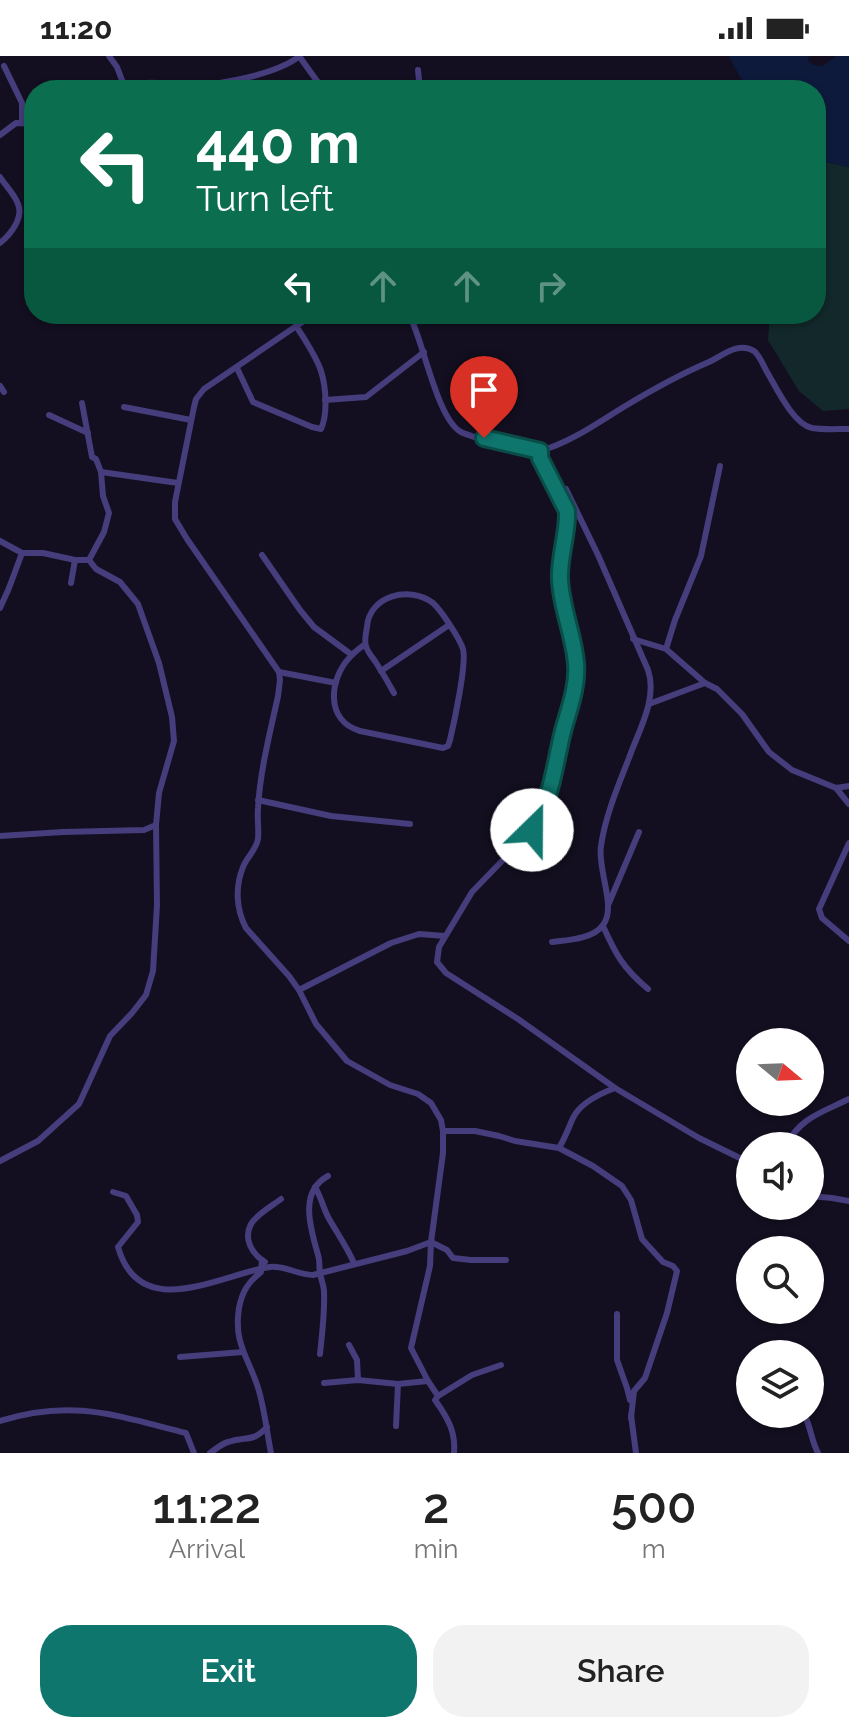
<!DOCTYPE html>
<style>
:root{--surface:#fff;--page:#f2f2f2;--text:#222;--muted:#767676;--accent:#0f766e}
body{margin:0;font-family:Raleway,sans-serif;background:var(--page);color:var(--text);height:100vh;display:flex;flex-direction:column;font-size:30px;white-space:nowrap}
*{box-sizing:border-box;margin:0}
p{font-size:26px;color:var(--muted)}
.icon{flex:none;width:44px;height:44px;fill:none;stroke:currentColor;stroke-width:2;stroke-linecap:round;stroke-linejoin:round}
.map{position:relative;height:1397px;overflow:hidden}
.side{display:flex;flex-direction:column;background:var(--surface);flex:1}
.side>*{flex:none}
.guide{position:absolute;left:24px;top:24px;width:802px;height:244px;border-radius:32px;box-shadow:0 2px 6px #0004;background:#0b6e4f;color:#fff;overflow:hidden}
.needle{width:52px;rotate:109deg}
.buttons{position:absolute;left:736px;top:972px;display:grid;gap:16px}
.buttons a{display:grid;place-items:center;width:88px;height:88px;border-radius:50%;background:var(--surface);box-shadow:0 2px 6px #0004;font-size:40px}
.pin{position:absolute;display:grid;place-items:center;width:68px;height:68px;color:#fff;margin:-82px -34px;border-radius:50% 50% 50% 0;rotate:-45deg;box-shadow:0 0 8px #0007}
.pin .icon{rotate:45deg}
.me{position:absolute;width:88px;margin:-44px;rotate:23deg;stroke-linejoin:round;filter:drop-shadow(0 0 6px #0008)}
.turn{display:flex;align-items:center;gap:28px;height:168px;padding:0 40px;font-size:36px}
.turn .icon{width:104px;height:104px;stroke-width:2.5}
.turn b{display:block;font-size:56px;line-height:68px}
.lanes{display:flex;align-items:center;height:76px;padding:0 40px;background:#0003;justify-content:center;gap:40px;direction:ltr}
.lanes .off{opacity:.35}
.eta{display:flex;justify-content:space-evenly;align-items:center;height:136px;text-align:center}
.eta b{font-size:48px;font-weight:600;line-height:56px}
.cta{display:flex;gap:16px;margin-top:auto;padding:16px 40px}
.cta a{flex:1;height:92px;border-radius:32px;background:var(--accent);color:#fff;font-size:32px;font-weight:600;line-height:92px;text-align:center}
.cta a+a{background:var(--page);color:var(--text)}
.status{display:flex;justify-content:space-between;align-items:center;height:56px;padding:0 40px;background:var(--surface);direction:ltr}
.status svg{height:22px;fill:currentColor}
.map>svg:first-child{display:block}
</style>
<div class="status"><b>11:20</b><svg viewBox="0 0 49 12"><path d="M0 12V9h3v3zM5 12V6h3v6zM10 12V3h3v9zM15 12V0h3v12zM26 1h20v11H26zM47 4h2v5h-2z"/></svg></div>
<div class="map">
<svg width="849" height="1397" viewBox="0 0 849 1397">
<rect width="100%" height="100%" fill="#130f20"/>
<path fill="#12282a" d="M816,102l4,3 29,6v242l-26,2 -24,-20 -31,-51 2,-26h46z"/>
<path fill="#0d1a3b" d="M729,0h80l-1,5 6,4 9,1 13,-10h13v111l-29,-6 -4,-3v-68h-69z"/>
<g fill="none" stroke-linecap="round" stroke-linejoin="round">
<g stroke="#453d7c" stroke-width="6">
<path d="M109,0l8,11 8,21"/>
<path d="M299,0l18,25 10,9"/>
<path d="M4,10l18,37v19"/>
<path d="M418,14l2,20"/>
<path d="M124,31c10,-2 21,-5 31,-4 4,1 8,3 12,3 34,3 106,-9 133,-30"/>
<path d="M0,79l16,-12 18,1"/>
<path d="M0,121c5,8 15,18 18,27 6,14 -8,31 -18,39"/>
<path d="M314,258l-110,75 -8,10 -2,8 -19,95v17l12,20 92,133 1,8 -2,16c-8,37 -18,75 -20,112 -1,10 1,21 0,31 -2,11 -11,18 -15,28 -8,20 -7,42 3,61l43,48 10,14 17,34 31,37 43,24 28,9 13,9 10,17 2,11v22l-12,89 -1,24 -19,82 17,33 10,15 -3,4c12,17 21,31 19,53"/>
<path d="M409,258c14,26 28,105 52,118 18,9 58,14 79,19 29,-8 56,-27 82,-43 28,-17 56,-33 87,-46 13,-6 30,-21 45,-11 6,5 9,14 13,21 9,15 26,52 45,56 12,2 25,1 37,1"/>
<path d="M237,312l16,34 59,25 9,2c7,-15 5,-42 0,-58 -5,-15 -16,-31 -25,-45"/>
<path d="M0,330l4,6"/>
<path d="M325,344l41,-3 58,-45"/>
<path d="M124,351l67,13"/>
<path d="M49,359l39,18"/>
<path d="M540,395v7l27,53c1,23 -8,45 -7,68 1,29 14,57 16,85 2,22 -7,45 -13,67 -8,32 -12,72 -31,99l-60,62 -33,55 -2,15 9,11 72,46 97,69 84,50 51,25"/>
<path d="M101,416l77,11"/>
<path d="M0,485l22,12h21l32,7h14"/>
<path d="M262,499l38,55 14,17 38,28"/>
<path d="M71,527l4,-23"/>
<path d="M0,552l9,-20 13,-35"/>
<path d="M633,583l33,10 39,34 12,6 25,25 27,38 23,18 44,18 13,-2"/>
<path d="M365,588c-5,4 -11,8 -15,13 -21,22 -25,64 10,74l83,17 5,-2 2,-6c4,-17 17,-77 13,-91 -3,-10 -22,-39 -30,-46 -24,-18 -64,-7 -66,24 -1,6 -3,14 -1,19 1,5 6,11 9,15 7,11 13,21 19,32"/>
<path d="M666,593l9,-29 26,-64 19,-90"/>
<path d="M381,615l68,-46"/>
<path d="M279,616l57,11"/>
<path d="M649,648l56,-21"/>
<path d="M836,732l13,16"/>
<path d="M258,744l73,16 79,8"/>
<path d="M0,780l63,-4 81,-2 12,-5"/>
<path d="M849,787l-30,66 3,9 27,23"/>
<path d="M609,847l30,-71"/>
<path d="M603,870c13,29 20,42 45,63"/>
<path d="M552,886c16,-2 41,-3 51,-17 14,-18 -6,-56 -2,-79 4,-29 17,-60 28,-88 9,-26 29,-59 19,-88l-50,-115 -32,-66"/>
<path d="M299,934l92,-47 28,-9 26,2"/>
<path d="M443,1075h32l24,5 16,5 44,7 34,18 29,20 9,14 11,39 21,23 10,4 4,5 -10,42 -22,65 -11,13 -3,27"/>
<path d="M786,1090c13,-28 37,-34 63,-47"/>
<path d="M559,1092c6,-10 9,-19 14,-30 7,-15 26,-24 42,-30"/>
<path d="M0,1105l38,-20 41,-37 31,-68 22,-23 14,-18 7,-24 4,-66 -1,-80 3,-32 15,-52 -2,-24 -13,-54 -21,-59 -18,-22 -24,-13 -7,-9 15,-28 5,-19 -6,-17 -2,-24 -5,-13 -4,-2 -10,-54"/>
<path d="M315,1131c6,10 8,20 13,30 9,16 19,30 26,46"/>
<path d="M113,1136l13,4 11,19 1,7 -20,25c22,77 103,27 152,20 14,-2 28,8 43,8l94,-24 24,-9 16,8 6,8 18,2h35"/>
<path d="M810,1140l22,2 17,3"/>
<path d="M262,1204l-1,12c-13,10 -19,20 -22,36 -6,37 11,51 20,83 6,21 8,42 12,62"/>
<path d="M265,1206c-13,-8 -22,-23 -14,-38 6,-10 21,-18 30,-25"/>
<path d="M617,1258v46l10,28 3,12"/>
<path d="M349,1289l8,15 1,20"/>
<path d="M320,1298c2,-20 5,-42 4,-62 0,-7 -3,-12 -4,-19 -1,-6 0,-12 -2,-18 -7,-26 -20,-63 10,-79"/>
<path d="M180,1301l63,-5"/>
<path d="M324,1327l34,-3 40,4 30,-3"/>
<path d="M438,1340l34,-21 29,-10"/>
<path d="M804,1358c7,13 7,26 14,39"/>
<path d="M631,1359l5,38"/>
<path d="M0,1365c72,-23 117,-5 186,12l8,20"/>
<path d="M396,1370l2,-42"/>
<path d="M210,1397c6,-4 11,-9 18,-11 19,-7 23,2 39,-15"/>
</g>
</g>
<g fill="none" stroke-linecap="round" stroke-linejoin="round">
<g stroke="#0a4d48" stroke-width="20">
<path id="route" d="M484,382l56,13v7l27,53c1,23 -8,45 -7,68 1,29 14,56 16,85 2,22 -7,45 -13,67 -8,32 -12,72 -31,99"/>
</g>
<use href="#route" stroke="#0f766e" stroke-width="14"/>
</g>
</svg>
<div class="buttons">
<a><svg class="needle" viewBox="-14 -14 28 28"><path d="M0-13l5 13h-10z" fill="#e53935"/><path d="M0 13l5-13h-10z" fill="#767676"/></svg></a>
<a><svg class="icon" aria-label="sound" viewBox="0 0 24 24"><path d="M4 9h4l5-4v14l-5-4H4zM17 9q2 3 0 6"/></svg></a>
<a><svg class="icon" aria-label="search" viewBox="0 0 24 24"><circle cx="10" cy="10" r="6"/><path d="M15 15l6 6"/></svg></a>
<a><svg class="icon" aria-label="layers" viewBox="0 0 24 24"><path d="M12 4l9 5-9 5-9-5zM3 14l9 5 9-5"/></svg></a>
</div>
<div class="pin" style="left:484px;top:382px;background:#d93025"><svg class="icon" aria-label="arrive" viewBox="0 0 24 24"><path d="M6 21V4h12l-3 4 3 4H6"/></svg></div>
<svg class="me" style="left:532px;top:774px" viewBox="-20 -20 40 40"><circle r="19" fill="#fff"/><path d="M0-13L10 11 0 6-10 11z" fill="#0f766e"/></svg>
<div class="guide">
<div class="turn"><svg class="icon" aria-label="left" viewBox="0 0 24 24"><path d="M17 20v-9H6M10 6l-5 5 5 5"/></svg><div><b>440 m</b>Turn left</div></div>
<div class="lanes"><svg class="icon" aria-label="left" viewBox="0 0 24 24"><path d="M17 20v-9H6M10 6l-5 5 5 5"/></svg><svg class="icon off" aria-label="ahead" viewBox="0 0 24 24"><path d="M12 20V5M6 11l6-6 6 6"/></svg><svg class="icon off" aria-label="ahead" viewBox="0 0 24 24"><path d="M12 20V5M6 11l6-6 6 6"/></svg><svg class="icon off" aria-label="right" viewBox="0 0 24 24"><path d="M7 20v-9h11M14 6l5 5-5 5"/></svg></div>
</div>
</div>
<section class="side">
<div class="eta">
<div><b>11:22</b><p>Arrival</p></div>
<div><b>2</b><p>min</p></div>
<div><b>500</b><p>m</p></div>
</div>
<div class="cta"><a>Exit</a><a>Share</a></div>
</section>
